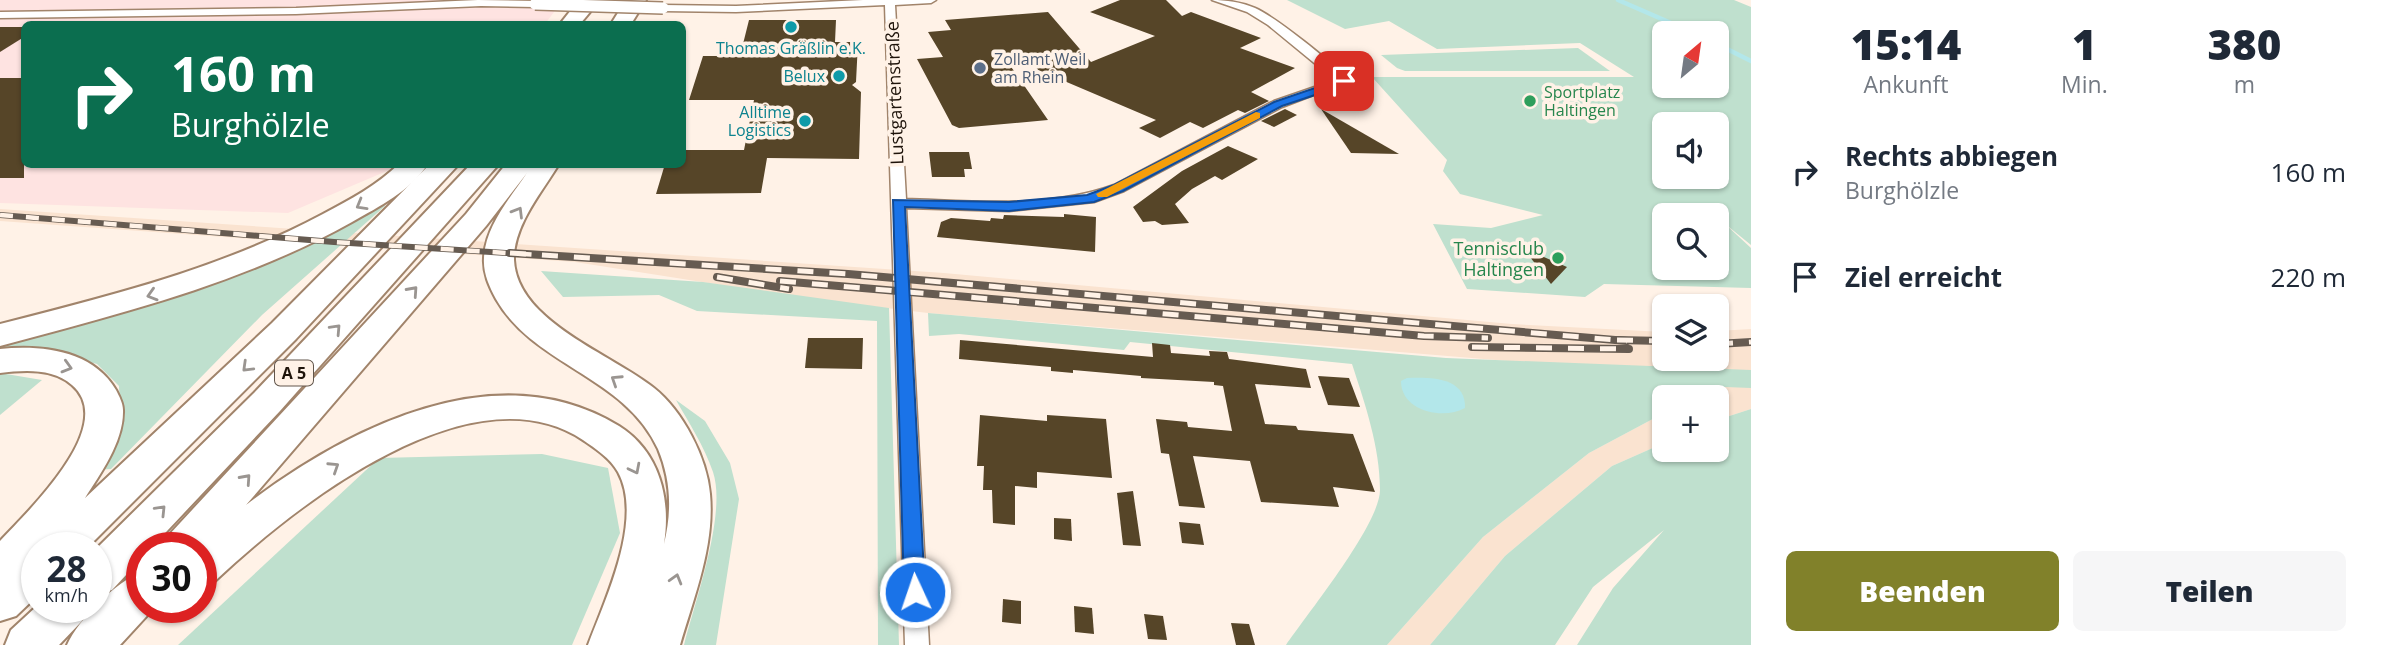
<!DOCTYPE html>
<html lang="de">
<meta charset="utf-8">
<style>
:root{--surface:#fff;--page:#f6f6f7;--text:#1f2937;--muted:#747a83;--accent:#81812a}
body{margin:0;font-family:"Open Sans",sans-serif;background:var(--page);color:var(--text);height:100vh;display:flex;flex-direction:column;font-size:26px;white-space:nowrap}
*{box-sizing:border-box;margin:0}
p{font-size:23px;color:var(--muted)}
.icon{flex:none;width:38px;height:38px;fill:none;stroke:currentColor;stroke-width:2;stroke-linecap:round;stroke-linejoin:round}
.map{position:relative;flex:1;overflow:hidden}
.panel{display:flex;flex-direction:column;background:var(--surface);width:630px}
.panel>*{flex:none}
.top-card{position:absolute;left:21px;top:21px;width:665px;height:147px;border-radius:10px;box-shadow:0 2px 5px #0004;background:#0b6e4f;color:#fff;overflow:hidden}
.needle{width:46px;rotate:29deg}
.controls{position:absolute;left:1652px;top:21px;display:grid;gap:14px}
.controls a{display:grid;place-items:center;width:77px;height:77px;border-radius:10px;background:var(--surface);box-shadow:0 2px 5px #0004;font-size:35px}
.speed{position:absolute;left:21px;top:532px;display:flex;gap:14px;font-size:35px;font-weight:700;text-align:center}
.speed>*{display:grid;place-content:center;width:91px;height:91px;border-radius:50%;background:var(--surface);box-shadow:0 2px 5px #0004;line-height:1}
.speed small{font-size:18px;font-weight:400}
.speed .limit{border:10px solid #d22;background:#fff;color:#111}
.pin{position:absolute;display:grid;place-items:center;width:60px;height:60px;color:#fff;margin:-30px;border-radius:14px;box-shadow:0 4px 10px #0006}
.me{position:absolute;width:77px;margin:-38px;rotate:357deg;stroke-linejoin:round;filter:drop-shadow(0 0 5px #0008)}
.turn{display:flex;align-items:center;gap:24px;height:147px;padding:0 35px;font-size:32px}
.turn .icon{width:91px;height:91px;stroke-width:2.5}
.turn b{display:block;font-size:49px;line-height:60px}
.eta{display:flex;justify-content:space-evenly;align-items:center;height:119px;text-align:center}
.eta b{font-size:42px;font-weight:800;line-height:49px}
.action{display:flex;gap:14px;margin-top:auto;padding:14px 35px}
.action a{flex:1;height:80px;border-radius:10px;background:var(--accent);color:#fff;font-size:28px;font-weight:800;line-height:80px;text-align:center}
.action a+a{background:var(--page);color:var(--text)}
ul{padding:0;list-style:none}
li{display:flex;align-items:center;gap:21px;height:105px;padding:0 35px}
li div{flex:1}
li b{display:block;font-size:26px}
li em{font-style:normal}
main{display:flex;flex:1;min-height:0}
.map>svg:first-child{display:block}
</style>
<main>
<div class="map">
<svg width="1751" height="645" viewBox="0 0 1751 645">
<rect width="100%" height="100%" fill="#fff2e7"/>
<g fill="#fae3d0">
<path d="M0,209l944,64 568,51 152,8v27h53v-28l34,-2v80l-34,11v-23h-22l42,-17 -809,-67 -117,-14 -236,-37 -575,-41z"/>
<path d="M1664,413v30l-52,23 -107,90 -75,89h-43l96,-108 106,-84z"/>
</g>
<path fill="#fee3e1" d="M0,0h563l-18,24h-521v140l377,1 -113,48 -288,-10z"/>
<g fill="#bfe0ce" fill-rule="evenodd">
<path d="M1287,0h447l17,7v238l-27,-22 27,25v40l-147,-4 -19,13 -118,-8 -34,-65 58,4 52,-13 -83,-21 -17,-23 4,-11 -75,-83h262l-54,-34 -143,6 -48,-28 -44,8zM1664,33h53v53h-53zM1664,124h53v53h-53zM1664,215h53v53h-53z"/>
<path d="M1578,48l32,23h-205l-8,-3 -16,-13z"/>
<path d="M383,202l2,4 -123,109 -151,154 -15,1 24,-55 -1,-29 -22,-22 -37,-10 -60,-1v-11z"/>
<path d="M541,271l162,11 186,26 10,337h-21l-1,-324 -180,-10 -38,-16 -96,2z"/>
<path d="M928,313l518,45 305,12v18l-51,-2 18,2 -23,9h-31v16l-75,40 -106,84 -96,108h-101c22,-32 94,-121 94,-155 0,-43 -15,-86 -28,-126l-222,-22 -6,8 -165,-16 -30,2z"/>
<path d="M0,373l42,7 -42,35z"/>
<path d="M676,400l29,21 25,42 9,36 -23,146h-32c11,-44 43,-131 29,-173 -9,-26 -24,-49 -37,-72z"/>
<path d="M1751,409v236h-174l36,-57 51,-58 -71,57 -38,58h-125l75,-89 107,-90 52,-23v7h53v-30z"/>
<path d="M542,454l66,14 12,65 -48,112h-394l201,-187z"/>
</g>
<path fill="#b3e7ea" d="M1407,378c24,-1 59,-1 58,30 -21,12 -64,4 -64,-27z"/>
<g fill="none" stroke-linecap="round" stroke-linejoin="round">
<g stroke="#b3e7ea" stroke-width="4.5">
<path d="M1618,0l76,33"/>
<path d="M1717,44l34,17"/>
</g>
</g>
<g fill="#564528">
<path d="M1120,0h46l16,16 9,-4 70,26 -21,10 55,20 -44,24 18,9 -24,12 -7,-3 -35,18 -13,-6 -30,16 -21,-10 17,-8 -153,-65 45,65 -89,8 -7,-3 -35,-66 26,-2 -15,-25 23,-2 -6,-10 103,-8 43,50 64,-26 -65,-24z"/>
<path d="M749,20h87l-1,22h23l-2,40 -4,3 9,7 -2,67 -92,-1 -6,35 -105,1 9,-30h17v-14h62l10,-50h-65l14,-44h37z"/>
<path d="M0,27h24v10l-24,15z"/>
<rect x="0" y="78" width="24" height="100"/>
<path d="M1285,109l12,6 -23,12 -13,-6z"/>
<path d="M1321,109l78,45 -48,-1z"/>
<path d="M1228,146l30,13 -36,21 -7,-4 -23,13 -17,15 14,19 -27,2 -7,-4 -12,1 -10,-15 49,-36z"/>
<path d="M929,152h40l3,17h-8l1,8h-33z"/>
<path d="M1064,214l32,3 -1,35 -158,-15 4,-15 10,-4 39,3 1,-3 12,1 1,-4 60,2z"/>
<path d="M1523,248l44,19 -16,17z"/>
<path d="M808,338h55l-1,31 -57,-1z"/>
<path d="M960,340l193,17 -1,-14 18,2 1,8 39,3 -1,-5 18,1 2,7 77,10 5,19 -56,-4 10,40 31,2 2,4 55,4 22,58 -42,-5 6,20 -78,-5 -11,-41 -57,-5 12,52 -26,-2 -10,-52 -8,-1 -5,-34 31,3 1,5 44,4 -9,-45 -9,-1v-3l-73,-4v-2l-68,-6v3l-22,-2v-4l-92,-8z"/>
<path d="M1318,376l31,2 11,29 -32,-2z"/>
<path d="M980,415l67,6v-6l59,4 6,59 -75,-6v16l-22,-2v39l-22,-2 -1,-33h-9l1,-24h-7z"/>
<path d="M1133,491l8,55 -18,-1 -6,-52z"/>
<path d="M1054,518l17,1 1,22 -18,-2z"/>
<path d="M1179,522l21,2 4,21 -22,-2z"/>
<path d="M1003,599l18,2v23l-19,-2z"/>
<path d="M1074,606l18,2 2,26 -19,-2z"/>
<path d="M1144,614l19,2 4,24 -19,-1z"/>
<path d="M1231,623l18,1 6,21h-19z"/>
</g>
<g fill="none" stroke-linecap="round" stroke-linejoin="round">
<g stroke="#a1846b" stroke-width="3">
<g id="street">
<path d="M478,0l57,1 5,3 -5,3 -54,-1 -185,8 -296,4v-6l296,-4z"/>
<path d="M863,0h73l-5,3 -36,2 11,194c69,2 142,10 208,-14l160,-84 61,-21 -67,-55 -21,-13 -35,-12c14,0 29,2 43,8 21,9 79,56 95,73l-68,26 -158,84 -30,11 -85,9 -103,-3 23,437h-24l-20,-640 -149,7 -73,-1 -5,-3 5,-3 73,1z"/>
</g>
</g>
<g stroke="#a1846b" stroke-width="4">
<g id="highway">
<path d="M579,0h21l-20,24h-20z"/>
<path d="M626,0h20l-15,24h-20z"/>
<path d="M399,164h29c-19,28 -48,42 -76,58 -111,62 -230,91 -352,124v-22c111,-28 222,-56 323,-110 28,-15 53,-28 76,-50z"/>
<path d="M430,164h29l-163,175 -209,209h-50v48l-21,20 -16,5v-80c28,-30 119,-116 72,-156 -19,-17 -48,-15 -72,-12v-24c42,-4 92,1 116,41 3,6 7,13 7,20 1,31 -22,63 -38,88l187,-175z"/>
<path d="M471,164h28l-219,247 -129,137h-9v10l-30,32 -16,5v-46l158,-156z"/>
<path d="M506,164h53c-17,28 -46,62 -45,96 3,62 98,94 140,128 29,23 53,70 56,106 5,51 -16,103 -30,151h-92c17,-45 56,-126 30,-173 -8,-14 -22,-23 -35,-32 -112,-74 -288,66 -367,140l-15,5v-37h-39l6,-12 298,-322zM527,173c-17,25 -42,54 -43,85 -1,15 5,28 12,41 38,67 129,77 162,150 13,31 14,62 6,95 7,-45 -4,-92 -45,-118 -122,-75 -272,2 -373,79l240,-279z"/>
<path d="M142,572v35h13l-35,38h-53c11,-25 49,-64 75,-73z"/>
<path d="M37,606v1h51l-6,14 -23,24h-54l6,-15z"/>
</g>
</g>
<use href="#street" fill="#fff" fill-rule="evenodd"/>
<use href="#highway" fill="#fff" fill-rule="evenodd"/>
<g stroke="#665b51" stroke-width="6">
<path id="rail-far1" d="M0,215l334,27 204,13"/>
</g>
<g stroke="#665b51" stroke-width="8">
<g id="rail">
<path d="M510,253l338,21 779,67"/>
<path d="M717,277l72,12"/>
<path d="M780,281l644,55 64,2"/>
<path d="M1617,340l47,1"/>
<path d="M1717,344l34,-2"/>
<path d="M1472,347l157,2"/>
</g>
</g>
<use href="#rail-far1" stroke="#fff2e7" stroke-width="4.5" stroke-dasharray="13" stroke-linecap="butt"/>
<use href="#rail" stroke="#fff2e7" stroke-width="5" stroke-dasharray="16" stroke-linecap="butt"/>
<g stroke="#a1846b" stroke-width="14" stroke-linecap="butt">
<path id="street-bridge" d="M535,4l128,4"/>
</g>
<use href="#street-bridge" stroke="#fff" stroke-width="11"/>
</g>
<defs><path id="oneway-chevron" d="M-2-3.5L2.5 0L-2 3.5" fill="none" stroke-width="1.6" stroke-linecap="round" stroke-linejoin="round" transform="scale(1.75)"/></defs>
<g stroke="#9a9591">
<use href="#oneway-chevron" transform="translate(361 205) rotate(150)"/>
<use href="#oneway-chevron" transform="translate(518 212) rotate(-59)"/>
<use href="#oneway-chevron" transform="translate(413 291) rotate(-48)"/>
<use href="#oneway-chevron" transform="translate(152 295) rotate(163)"/>
<use href="#oneway-chevron" transform="translate(336 329) rotate(-47)"/>
<use href="#oneway-chevron" transform="translate(67 367) rotate(16)"/>
<use href="#oneway-chevron" transform="translate(247 367) rotate(136)"/>
<use href="#oneway-chevron" transform="translate(616 380) rotate(-147)"/>
<use href="#oneway-chevron" transform="translate(334 467) rotate(-33)"/>
<use href="#oneway-chevron" transform="translate(635 469) rotate(63)"/>
<use href="#oneway-chevron" transform="translate(246 479) rotate(-48)"/>
<use href="#oneway-chevron" transform="translate(161 510) rotate(-46)"/>
<use href="#oneway-chevron" transform="translate(676 579) rotate(-74)"/>
</g>
<path fill="#1a73e8" stroke="#114b97" stroke-width="2" d="M1344,78l5,3 -1,3 -66,22 -159,85 -29,11 -85,9 -104,-4 20,385 -3,6 -7,3 -8,-3 -3,-6 -11,-392 116,2 78,-7 27,-10 160,-83z"/>
<path fill="#f59e0b" d="M1256,112l4,1v5l-153,79h-9l-2,-3z"/>
<g fill="#0f9aa8" stroke="#fff2e7" stroke-width="2.5">
<circle cx="791" cy="27" r="7"/>
<circle cx="839" cy="76" r="7"/>
<circle cx="805" cy="121" r="7"/>
</g>
<circle fill="#5c6f8a" stroke="#fff2e7" stroke-width="2.5" cx="980" cy="68" r="7"/>
<g fill="#2e9e5b" stroke="#fff2e7" stroke-width="2.5">
<circle cx="1530" cy="101" r="7"/>
<circle cx="1558" cy="258" r="7"/>
</g>
<g text-anchor="middle" dominant-baseline="central" stroke-width="7" stroke-linejoin="round" paint-order="stroke">
<g font-size="16" fill="#0d838f" stroke="#fff2e7" text-anchor="end">
<text x="791" y="48" text-anchor="middle">Thomas Gräßlin e.K.</text>
<text x="825" y="76">Belux</text>
<text x="791" y="112">Alltime<tspan x="791" dy="18">Logistics</tspan></text>
</g>
<g font-size="16" fill="#4e5e75" stroke="#fff2e7" text-anchor="start">
<text x="994" y="59">Zollamt Weil<tspan x="994" dy="18">am Rhein</tspan></text>
</g>
<g font-size="16" fill="#27864d" stroke="#fff2e7" text-anchor="start">
<text x="1544" y="92">Sportplatz<tspan x="1544" dy="18">Haltingen</tspan></text>
</g>
<rect fill="#fff2e7" stroke="#62564c" stroke-width="2" x="275" y="360.5" width="38" height="25" rx="5"/>
<g font-size="16" font-weight="bold" fill="#1e130a">
<text x="294" y="373">A 5</text>
</g>
<g font-size="18" fill="#1e130a" stroke="#fff2e7">
<text transform="translate(894 93) rotate(-92)">Lustgartenstraße</text>
</g>
<g font-size="18" fill="#27864d" stroke="#fff2e7" text-anchor="end">
<text x="1544" y="248">Tennisclub<tspan x="1544" dy="21">Haltingen</tspan></text>
</g>
</g>
</svg>
<div class="controls">
<a><svg class="needle" viewBox="-14 -14 28 28"><path d="M0-13l5 13h-10z" fill="#e53935"/><path d="M0 13l5-13h-10z" fill="#747a83"/></svg></a>
<a><svg class="icon" aria-label="sound" viewBox="0 0 24 24"><path d="M4 9h4l5-4v14l-5-4H4zM17 9q2 3 0 6"/></svg></a>
<a><svg class="icon" aria-label="search" viewBox="0 0 24 24"><circle cx="10" cy="10" r="6"/><path d="M15 15l6 6"/></svg></a>
<a><svg class="icon" aria-label="layers" viewBox="0 0 24 24"><path d="M12 4l9 5-9 5-9-5zM3 14l9 5 9-5"/></svg></a>
<a>+</a>
</div>
<div class="speed"><div>28<small>km/h</small></div><div class="limit">30</div></div>
<div class="pin" style="left:1344px;top:81px;background:#d93025"><svg class="icon" aria-label="arrive" viewBox="0 0 24 24"><path d="M6 21V4h12l-3 4 3 4H6"/></svg></div>
<svg class="me" style="left:915px;top:592px" viewBox="-20 -20 40 40"><circle r="17" fill="#1a73e8" stroke="#fff" stroke-width="3"/><path d="M0-11L8 9 0 5-8 9z" fill="#fff"/></svg>
<div class="top-card">
<div class="turn"><svg class="icon" aria-label="right" viewBox="0 0 24 24"><path d="M7 20v-9h11M14 6l5 5-5 5"/></svg><div><b>160 m</b>Burghölzle</div></div>
</div>
</div>
<section class="panel">
<div class="eta">
<div><b>15:14</b><p>Ankunft</p></div>
<div><b>1</b><p>Min.</p></div>
<div><b>380</b><p>m</p></div>
</div>
<ul>
<li><svg class="icon" aria-label="right" viewBox="0 0 24 24"><path d="M7 20v-9h11M14 6l5 5-5 5"/></svg><div><b>Rechts abbiegen</b><p>Burghölzle</p></div><em>160 m</em></li>
<li><svg class="icon" aria-label="arrive" viewBox="0 0 24 24"><path d="M6 21V4h12l-3 4 3 4H6"/></svg><div><b>Ziel erreicht</b></div><em>220 m</em></li>
</ul>
<div class="action"><a>Beenden</a><a>Teilen</a></div>
</section>
</main>
